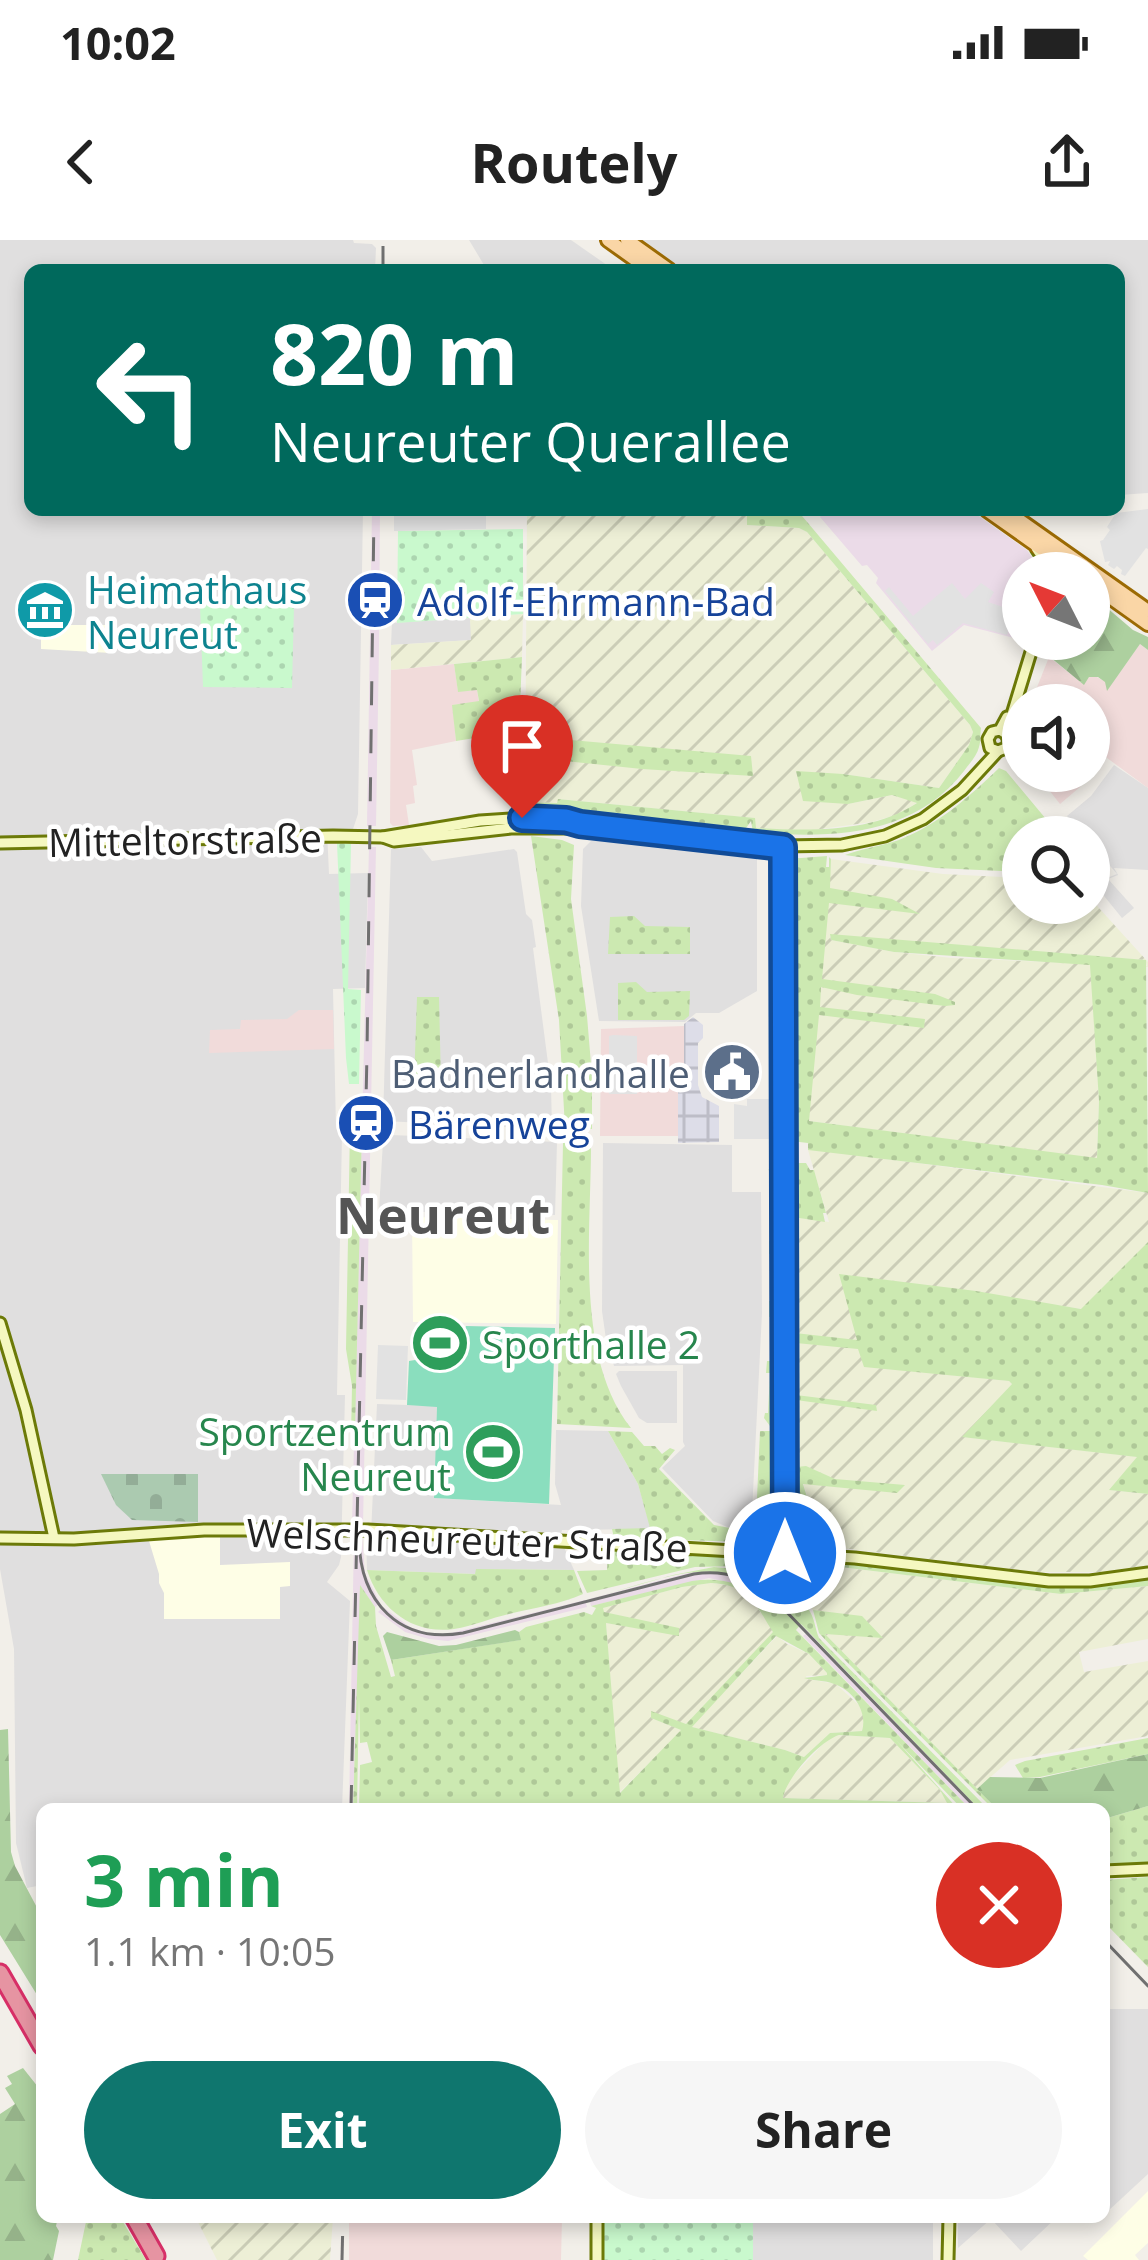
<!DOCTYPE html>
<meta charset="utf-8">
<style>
:root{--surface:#fff;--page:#f6f6f6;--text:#222;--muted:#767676;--accent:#0f766e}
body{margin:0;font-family:"Open Sans",sans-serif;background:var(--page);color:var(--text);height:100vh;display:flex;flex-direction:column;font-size:45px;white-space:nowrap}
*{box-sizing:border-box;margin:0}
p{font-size:39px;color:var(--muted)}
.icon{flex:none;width:66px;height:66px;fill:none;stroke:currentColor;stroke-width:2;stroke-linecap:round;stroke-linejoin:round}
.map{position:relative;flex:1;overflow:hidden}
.details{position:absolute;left:36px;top:1563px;width:1074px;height:420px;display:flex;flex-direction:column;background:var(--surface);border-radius:18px;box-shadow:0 6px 18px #0003}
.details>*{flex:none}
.hud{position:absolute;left:24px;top:24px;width:1101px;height:252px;border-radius:18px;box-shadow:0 6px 18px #0003;background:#00695c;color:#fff;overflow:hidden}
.needle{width:78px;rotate:312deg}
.controls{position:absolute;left:1002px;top:312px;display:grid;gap:24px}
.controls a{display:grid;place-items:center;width:108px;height:108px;border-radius:50%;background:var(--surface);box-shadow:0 6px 18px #0003;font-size:60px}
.pin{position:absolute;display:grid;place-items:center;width:102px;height:102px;color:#fff;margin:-123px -51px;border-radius:50% 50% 50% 0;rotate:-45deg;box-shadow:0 0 12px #0007}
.pin .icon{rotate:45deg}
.me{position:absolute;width:132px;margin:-66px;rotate:0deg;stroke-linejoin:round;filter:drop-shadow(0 0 9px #0008)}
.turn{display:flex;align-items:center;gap:42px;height:252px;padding:0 48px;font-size:54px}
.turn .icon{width:156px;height:156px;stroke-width:2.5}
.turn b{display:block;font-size:84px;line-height:102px}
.round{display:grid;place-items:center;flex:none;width:126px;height:126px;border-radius:63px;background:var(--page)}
.head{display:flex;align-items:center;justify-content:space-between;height:204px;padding:0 48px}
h1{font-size:72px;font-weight:700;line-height:90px;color:#1e9e55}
.primary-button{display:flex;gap:24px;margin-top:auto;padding:24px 48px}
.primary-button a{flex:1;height:138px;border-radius:72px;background:var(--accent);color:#fff;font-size:48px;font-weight:700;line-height:138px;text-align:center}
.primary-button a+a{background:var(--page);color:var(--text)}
.status{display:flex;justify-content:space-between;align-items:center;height:84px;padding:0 60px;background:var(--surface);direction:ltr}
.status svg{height:33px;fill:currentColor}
header{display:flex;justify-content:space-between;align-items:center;height:156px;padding:0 48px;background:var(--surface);font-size:54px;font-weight:700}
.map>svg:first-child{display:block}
</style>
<div class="status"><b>10:02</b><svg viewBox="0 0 49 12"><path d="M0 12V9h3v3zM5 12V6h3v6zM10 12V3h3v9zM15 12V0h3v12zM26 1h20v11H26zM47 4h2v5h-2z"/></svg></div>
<header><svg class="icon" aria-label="back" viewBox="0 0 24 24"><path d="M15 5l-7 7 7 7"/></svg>Routely<svg class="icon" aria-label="share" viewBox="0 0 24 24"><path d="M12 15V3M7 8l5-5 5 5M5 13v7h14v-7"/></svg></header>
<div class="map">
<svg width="1148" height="2020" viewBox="0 0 1148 2020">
<defs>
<pattern id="farmland-furrows" width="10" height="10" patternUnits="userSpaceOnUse" patternTransform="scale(3)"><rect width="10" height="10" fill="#edefd6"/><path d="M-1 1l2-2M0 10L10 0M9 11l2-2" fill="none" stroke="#cbcdb7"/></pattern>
<pattern id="grass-dots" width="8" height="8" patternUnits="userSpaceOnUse" patternTransform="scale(3)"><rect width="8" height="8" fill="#cce9b1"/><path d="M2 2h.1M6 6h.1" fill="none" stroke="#afc898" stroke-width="1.8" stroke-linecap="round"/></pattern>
<pattern id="forest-firs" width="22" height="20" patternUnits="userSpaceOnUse" patternTransform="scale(3)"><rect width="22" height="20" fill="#add09f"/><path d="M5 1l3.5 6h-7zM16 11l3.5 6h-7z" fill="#95b289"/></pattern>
<pattern id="cemetery-stones" width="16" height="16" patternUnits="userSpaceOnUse" patternTransform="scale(3)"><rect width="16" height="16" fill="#abcab0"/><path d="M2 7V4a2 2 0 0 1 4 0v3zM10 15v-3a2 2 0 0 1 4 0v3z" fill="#93ad97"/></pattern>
<pattern id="park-dots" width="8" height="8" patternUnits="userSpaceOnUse" patternTransform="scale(3)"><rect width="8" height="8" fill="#c9f9cd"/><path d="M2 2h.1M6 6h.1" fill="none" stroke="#acd5b0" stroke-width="1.8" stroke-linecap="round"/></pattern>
<pattern id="plaza-grid" width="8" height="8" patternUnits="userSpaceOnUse" patternTransform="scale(3)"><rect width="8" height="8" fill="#dddde8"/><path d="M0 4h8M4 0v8" fill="none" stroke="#bdbdc7"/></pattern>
</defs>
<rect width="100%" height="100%" fill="#f2efe9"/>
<g fill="#e0dfdf">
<path d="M0,0h353l1,3 18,1 4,4 -1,22h-345v240h333l-5,304 -5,15 -26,1 2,44 39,-1 -3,115 -32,1 3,139 6,6 -5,261h8l-4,162 -2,8 -12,17 23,19 -8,208h-300v76l-15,3 -11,-45 -2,-194 -14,-80z"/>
<path d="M469,0h102l43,30h-127z"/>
<path d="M638,0h510v253l-29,2v-225h-439z"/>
<path d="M470,378l2,22 -81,5 1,-22z"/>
<path d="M1114,525l34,23v82l-34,-2 4,7 -10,4 26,29 -12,10 -26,-32 1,-4 20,-8 -28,-33v-4h-4l-18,-21 24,-20z"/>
<path d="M591,601h71l95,14v136l-38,22h-23l-11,9 -86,-1 -18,-115 2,-57z"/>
<path d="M421,607l11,14 82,-12 3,3 9,62 6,6 4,27 -3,1 18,138 1,43 -169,-8 8,-272z"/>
<path d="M391,895l166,7 -2,73 -176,-4 4,-70z"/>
<path d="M603,903l129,2v47h29l1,121 -11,219 -14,-1 -24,-10 -51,-53 23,-22 -2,-4v-77l-69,1 -8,-27 -4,-28z"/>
<path d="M619,1131h58v52h-30l-8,-5 -18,-32 -5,-12z"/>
<path d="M377,1164l60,2 -2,92 126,7 -6,-21 1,-54 52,1 30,53 13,45 -89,1 -2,8 14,32 -97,-1 -1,5 -109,-4 -1,-35 5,-1z"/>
<path d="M1104,1769h44v165l-40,37 -4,-4z"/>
<rect x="753" y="1977" width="180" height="43"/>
<path d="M958,1977h99l-36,34 -30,-32 -33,29z"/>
</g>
<g fill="#f1dbda">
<path d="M1140,404l8,6v138l-45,-33 -23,32 -20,17 -26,-33h55v-66h-59l19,-48 34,27 6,-7 6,-1 11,6 2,7z"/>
<path d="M454,424l4,27 19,-1 2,12 -26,3 3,36 -44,9 5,35 -4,1 2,17 -9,2 3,20 -16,1 -3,-3 1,-153z"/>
<path d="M299,770h34l1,39 -125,4 1,-23 30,-1 1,-9 46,-1z"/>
<path d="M684,786v41l-6,4v65h-78l1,-107z"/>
<path d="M349,1977h213l-1,43h-212z"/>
</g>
<g fill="#ebdbe8">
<path d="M372,270h8l-1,136 -3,180h-9z"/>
<path d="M825,270h145l57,40 6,9 2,14h-12v33l-9,32 -50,-13 -32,26 -56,-68 2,-5 -11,-13 -5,1 -42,-49z"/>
<path d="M369,607h7l-13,678 -11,-1z"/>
<path d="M354,1296h8l3,37 15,30 -5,4 -14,-20 -8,222h-4z"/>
<path d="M713,1331l18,1 20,6 28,23 -6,5 -27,-20 -37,-8 -118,28 -2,-7 103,-27z"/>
<path d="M585,1360l2,7 -139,34 -19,-2 -24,-7 -27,-20 5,-5 27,20 18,6 19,1z"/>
<path d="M808,1392l172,177h-10l-167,-173z"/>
</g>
<g fill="#fefee6">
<path d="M44,385h66l1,28 -70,-4v-13l4,-1z"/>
<path d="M412,977l146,3 -2,104 -143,-2z"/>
<path d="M220,1296v29l70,-3v24l-10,1v32h-116v-26l-5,-10v-9l-10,-33 3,-4z"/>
<path d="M1148,1951v52l-13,12 4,5h-51l-5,-4z"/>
</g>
<g fill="url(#farmland-furrows)" fill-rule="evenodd">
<path d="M527,270h220v15l52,3 8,4 163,193 3,7 -4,13 -30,43 -96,-14 5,30 44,-9 26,7 -19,12 -27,8 -66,9 -51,-3 -1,-10 -195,-19 -2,4 -32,-1z"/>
<path d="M523,374l-1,43 -131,13v-25l80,-5 -1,-22z"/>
<path d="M831,619l112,15 80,4v25h66v-6l59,65v5l-57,-1 8,135 -2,58 -288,-38 -1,28 340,44v49l-66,67 -106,-16 -107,73 140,15 3,3 -48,53 175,20 -29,33 38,4v71l-42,7h-74l-214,-27 1,-12 -22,-69 -3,-247 35,5 -21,-72v-29zM830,695l315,25 2,6 -195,-8 -58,-6 -63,-12z"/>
<path d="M759,1320l51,6 6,-2 245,30 87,-8v53l-69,13 5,20 64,-11v75l-138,24 -33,29 -153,-156 57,3 -19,-19 -49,-7 -30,-31 -25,-12z"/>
<path d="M711,1343l21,3 16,8 26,38 -88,92 -35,-6 31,12 -63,63 -13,-170 73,12v-6l-76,-17 -1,-4 80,-21z"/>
<path d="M777,1396l10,8 22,10 18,19v2l-21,1 1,3 29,5 26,24 3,14 -3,9 -32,2 -26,24 -19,-7 -94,-23z"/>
<path d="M839,1495l51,3 50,52 8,13 -165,-5 3,-15 42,-44z"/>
<path d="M202,1977h131l-3,43h-113l-19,-38z"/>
</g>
<g fill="url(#grass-dots)" fill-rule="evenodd">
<path d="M747,270h50l184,218c-1,7 0,13 -2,19 -2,9 -10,17 -15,24 -50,66 -136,68 -211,61l-2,-11 -7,10 -217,-23 -2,-6 32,1 1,-4 197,19 1,10c53,3 116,5 161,-25l-25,-8 -44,9 -45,-3 -7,-30 47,3 96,14 30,-43 4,-13 -3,-7 -163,-193 -8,-4 -52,-3z"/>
<path d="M522,417l-3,74 -63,10 -4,-36 27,-4 -2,-11 -19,2 -4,-28z"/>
<path d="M537,497l214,19 2,20 -111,-7 -106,-11z"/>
<path d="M999,528l7,3 55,66h-38v35l-87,-4 -91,-13c15,-6 37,-9 54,-15 40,-16 70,-43 100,-72z"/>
<path d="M531,596l31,4 12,5 -3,54 16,117 5,60v53l-27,-1 -6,-108z"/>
<path d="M827,616l-1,11h3v-10l2,2 -1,29 62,11 28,15 -91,-11 -7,76 113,15 20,8v3l-10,1 -88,-11 -36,-8 -1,20 105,12 -1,9 -105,-13 -10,106 288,37 2,-57 -9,-136 -196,-13 -63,-12 -1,-6 316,26 2,233 -46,-8 -294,-35v-7l-17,-2v-44h3v-10l-3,-1 -1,-92h-4l2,-135z"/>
<path d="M634,676l11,10 45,1v27h-82l2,-37z"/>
<path d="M636,742l11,10 43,-1 -1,25 -5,4h-66v-37z"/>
<path d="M417,757h22l2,86h-27z"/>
<path d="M350,888h12l-7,304 -4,4 1,-50 -6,-37z"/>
<path d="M563,903h25l3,4c0,85 -16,211 40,281l-74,-4z"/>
<path d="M791,923h15l4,7h4l12,43h-3l2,9 -32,-5 2,116 62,7 -18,-66 137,17 105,18 67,-67v252l-39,-4 28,-33 -175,-20 50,-53 -3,-3 -145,-14 -6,-18 -62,-6v52l80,10 1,6 -81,-11 1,67 9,-1 29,13 70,6 -8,8 -94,-9 15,49 -1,16 99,11v2l-126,-15 -3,-356 4,-1z"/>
<path d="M776,924l5,5 -1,253 -10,4 -6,-8 1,-5h3l2,-40h-4l1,-12h3l2,-44h-3v-16h3v-47h-3v-13l4,-1 -1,-69 -4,-1z"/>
<path d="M608,1191l24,1 12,14h11l7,8 8,-6 5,2 -16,19 55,56 37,7v6l-5,4 -132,-4 -2,-9 38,-1 -12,-44z"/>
<path d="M760,1191h15l6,7 -1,107 -25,-2z"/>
<path d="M613,1309l126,5 1,8 -4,4 -41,1 -108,26 -10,-22 30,-1 1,-20z"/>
<path d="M744,1314l62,5 3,4 1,-4h17l220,25 101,-8v10l-87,8 -245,-30 -6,2 -50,-5 -2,6 -9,-2z"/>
<path d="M714,1327c43,4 68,4 95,43 6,9 6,19 10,28l169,171h-9l-178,-185 -5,6 174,179h-8l-66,-69 62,69h-599l1,-44 12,-3 -5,-20 -7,1 -1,-47 -2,113h-4l7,-224 15,22 1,19 15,51 4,-1 -4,-16 129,-20 -1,-8 7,-5 58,-15 8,3 4,-7 -5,-2 101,-25c36,-5 60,6 86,30l6,-4c-56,-63 -126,-26 -195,-8l84,-24zM711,1343c40,3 43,20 62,49l-87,92 -35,-13v7l30,12 -61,63 -14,-170 73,13v-8l-75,-16 -1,-4 79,-21zM776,1396l33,18 18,19v2l-23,3c10,3 21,2 30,6 19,6 34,28 28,47l-32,2 -26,24 -19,-7 -93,-23zM839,1495l51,3 50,52 7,13 -164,-5c3,-20 37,-57 56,-63z"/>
<path d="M476,1329l98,1 9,24c-22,10 -50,14 -74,20 -18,4 -36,12 -55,15 -42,6 -75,-21 -87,-59l108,4z"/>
<path d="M813,1370l49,6 21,22 -58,-4 172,175h-4l-158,-159 -16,-17z"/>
<path d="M1148,1498v16l-108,23 -17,1 -8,-13 10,-4z"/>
<path d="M1148,1566v57l-13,1 13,1 -44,2 19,-3 -19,1v-46z"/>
<path d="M1148,1637v90l-44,-45v-42z"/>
<path d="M87,1977h33l26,43h-68z"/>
</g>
<g fill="url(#forest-firs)">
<path d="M1089,361l17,6 27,23 15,7v13l-8,-6 -33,47 -2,-9 -7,-5h-9l-5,8 -40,-33 5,-13h40z"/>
<path d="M515,1390l4,2 2,8 -130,20 -8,-24 4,-4 52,14 17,-1z"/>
<path d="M8,1489l3,123 4,14 27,51v86l-42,-68v-205z"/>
<path d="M1148,1514v52l-44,13v-10h-107l-20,-20 13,-12 50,1z"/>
<path d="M23,1828l19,24v125h16l-2,9 3,5 -6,29h-53v-146l15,-10 -10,-16 7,-4 -5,-8z"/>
</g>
<path fill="url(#cemetery-stones)" d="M101,1234h97v48l-66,-2 -16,-15z"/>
<g fill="url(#park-dots)">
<path d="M523,289v85l-126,9 1,-92z"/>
<path d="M200,365h94l-2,83 -89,-1z"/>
<path d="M337,603l14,1 -3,145 13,1 -2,94h-10l-3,-26z"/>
<path d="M603,1977h150v43h-151z"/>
</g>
<path fill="#8adebe" d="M466,1086l89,2 -6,176 -115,-6 3,-91 -30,-2 2,-44 6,-1 2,-33 48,2z"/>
<g fill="#e2e2e2">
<path d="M1148,269v40l-2,-1 -21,28 -4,-2 1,-4 -5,-4 -3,3 -6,-4 2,-4 -5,1 -5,-21 3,-1 7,-10 -3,-3 9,-14z"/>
<path d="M394,270h92v19l-92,2z"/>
<path d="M1023,334v12l-16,49 -44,-12 -26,22 -4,-5 -5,4 -43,-53 4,-4 24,29 39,-33 13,16 16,-16 13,9 -6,10 21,7z"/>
<path d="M613,795l24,1v58h-28v-58z"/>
<path d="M747,859h27l1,40h-41v-35l13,2z"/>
<path d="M378,1105l30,1 -2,54 -30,-1z"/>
</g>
<path fill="url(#plaza-grid)" d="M693,777l10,8v13l-5,5v42l4,12 17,9v36l-41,1v-73l6,-3v-43z"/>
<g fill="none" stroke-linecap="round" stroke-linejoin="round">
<g stroke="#6c7a08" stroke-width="15">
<g id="secondary">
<path d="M1036,308l8,12 3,13"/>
<path d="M1000,490l6,4 3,7 -3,7 -8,3 -8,-3 -2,-9 4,-7 8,-2 7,-13"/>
<path d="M1006,494l29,-95"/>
<path d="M383,597l97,-16 48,-3 255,28 59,-1 43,-9 38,-17 39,-29 36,-39"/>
<path d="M0,603l333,-7 50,1 11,4 117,-13h55l9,-2"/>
<path d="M783,606l2,707"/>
<path d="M0,1083l26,87 28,128"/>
<path d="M0,1298l74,1 130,-9h164l487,28 194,23h41l58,-8"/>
<path d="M1104,1631l44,-2"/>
<path d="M597,2020v-43"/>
<path d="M948,2020l1,-43"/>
</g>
</g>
<g stroke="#9c6b04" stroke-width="18">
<g id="primary">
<path d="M608,0l42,30"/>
<path d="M627,0l42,30"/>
<path d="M987,270l89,63"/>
<path d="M1005,270l143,101"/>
<path d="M1089,342l59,42"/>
</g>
</g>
<g stroke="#d72f67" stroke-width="21">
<g id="highway">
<path d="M0,1733l42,73"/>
<path d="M134,1977l22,39"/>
</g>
</g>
<use href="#secondary" stroke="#f5f8c0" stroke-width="9"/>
<use href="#primary" stroke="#fad6a6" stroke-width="12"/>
<use href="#highway" stroke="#e694a2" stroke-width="15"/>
<g stroke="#707070" stroke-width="3">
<path d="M359,1299c1,63 40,105 104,94l231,-59c33,-5 59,5 83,28l200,207"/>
<path d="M1104,1700l44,46"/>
</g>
<g stroke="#707070" stroke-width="3" stroke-dasharray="24 24" stroke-linecap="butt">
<path d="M383,30v-30"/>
<path d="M351,1569l16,-756 7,-543"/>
<path d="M342,2020l1,-43"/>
</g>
</g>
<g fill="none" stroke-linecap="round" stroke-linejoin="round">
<g stroke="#114b97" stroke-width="30">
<path id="route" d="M522,578l44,2 14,4 203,23 2,706"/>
</g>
<use href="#route" stroke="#1a73e8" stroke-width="21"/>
</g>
<defs>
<g id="station-disc" transform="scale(3)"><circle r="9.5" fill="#1a4fb4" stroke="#fff"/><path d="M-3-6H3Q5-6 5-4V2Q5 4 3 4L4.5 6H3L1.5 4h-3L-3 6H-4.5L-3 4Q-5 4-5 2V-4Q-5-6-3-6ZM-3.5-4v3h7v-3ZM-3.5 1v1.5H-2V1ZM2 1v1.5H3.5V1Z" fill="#fff"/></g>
<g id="museum-disc" transform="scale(3)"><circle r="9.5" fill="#0f9aa8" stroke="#fff"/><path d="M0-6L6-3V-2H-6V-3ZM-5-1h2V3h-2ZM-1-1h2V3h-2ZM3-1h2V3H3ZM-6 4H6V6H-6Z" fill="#fff"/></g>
<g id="civic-disc" transform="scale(3)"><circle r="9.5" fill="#5c6f8a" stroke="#fff"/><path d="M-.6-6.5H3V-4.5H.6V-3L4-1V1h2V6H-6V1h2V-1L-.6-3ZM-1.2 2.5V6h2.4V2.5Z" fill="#fff"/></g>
<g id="stadium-disc" transform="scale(3)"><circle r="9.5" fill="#2e9e5b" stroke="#fff"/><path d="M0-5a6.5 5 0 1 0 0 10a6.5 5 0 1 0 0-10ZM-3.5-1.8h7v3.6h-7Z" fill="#fff"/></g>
</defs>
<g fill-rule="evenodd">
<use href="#station-disc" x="375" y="360"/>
<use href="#museum-disc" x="45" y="370"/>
<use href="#civic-disc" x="732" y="832"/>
<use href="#station-disc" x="366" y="883"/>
<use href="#stadium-disc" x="440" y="1103"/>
<use href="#stadium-disc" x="493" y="1212"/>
</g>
<g text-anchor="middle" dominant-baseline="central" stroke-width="9" stroke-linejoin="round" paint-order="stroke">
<g font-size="39" fill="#0d838f" stroke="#fff" text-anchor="start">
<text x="87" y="348">Heimathaus<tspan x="87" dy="45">Neureut</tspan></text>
</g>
<g font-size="39" fill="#164399" stroke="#fff" text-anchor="start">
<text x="417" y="360">Adolf-Ehrmann-Bad</text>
<text x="408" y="883">Bärenweg</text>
</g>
<g font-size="39" fill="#222" stroke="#fff">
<text transform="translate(185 599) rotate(-1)">Mitteltorstraße</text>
<text transform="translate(467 1299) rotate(2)">Welschneureuter Straße</text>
</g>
<g font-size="39" fill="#4e5e75" stroke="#fff" text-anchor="end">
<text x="690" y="832">Badnerlandhalle</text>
</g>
<g font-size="39" fill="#27864d" stroke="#fff" text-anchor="start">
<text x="482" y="1103">Sporthalle 2</text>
<text x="451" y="1190" text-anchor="end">Sportzentrum<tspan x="451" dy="45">Neureut</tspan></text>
</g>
<g font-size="51" font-weight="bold" fill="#555" stroke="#fff">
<text x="443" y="974">Neureut</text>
</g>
</g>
</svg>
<div class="controls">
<a><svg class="needle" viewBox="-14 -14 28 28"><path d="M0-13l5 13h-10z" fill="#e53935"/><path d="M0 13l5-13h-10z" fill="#767676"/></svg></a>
<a><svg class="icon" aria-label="sound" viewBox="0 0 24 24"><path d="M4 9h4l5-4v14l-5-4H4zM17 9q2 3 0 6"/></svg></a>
<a><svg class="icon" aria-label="search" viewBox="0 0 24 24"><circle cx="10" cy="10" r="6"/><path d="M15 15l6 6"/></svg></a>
</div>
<div class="pin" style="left:522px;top:578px;background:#d93025"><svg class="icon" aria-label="arrive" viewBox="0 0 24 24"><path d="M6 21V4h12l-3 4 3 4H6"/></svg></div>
<svg class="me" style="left:785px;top:1313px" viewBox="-20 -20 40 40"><circle r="17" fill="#1a73e8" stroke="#fff" stroke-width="3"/><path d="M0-11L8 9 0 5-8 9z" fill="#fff"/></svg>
<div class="hud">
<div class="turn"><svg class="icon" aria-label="left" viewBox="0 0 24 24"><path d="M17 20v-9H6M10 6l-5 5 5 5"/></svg><div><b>820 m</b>Neureuter Querallee</div></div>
</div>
<section class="details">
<div class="head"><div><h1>3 min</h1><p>1.1 km · 10:05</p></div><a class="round" style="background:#d93025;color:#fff"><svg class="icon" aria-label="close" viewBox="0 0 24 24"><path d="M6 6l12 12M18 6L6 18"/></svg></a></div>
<div class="primary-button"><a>Exit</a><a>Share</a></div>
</section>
</div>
